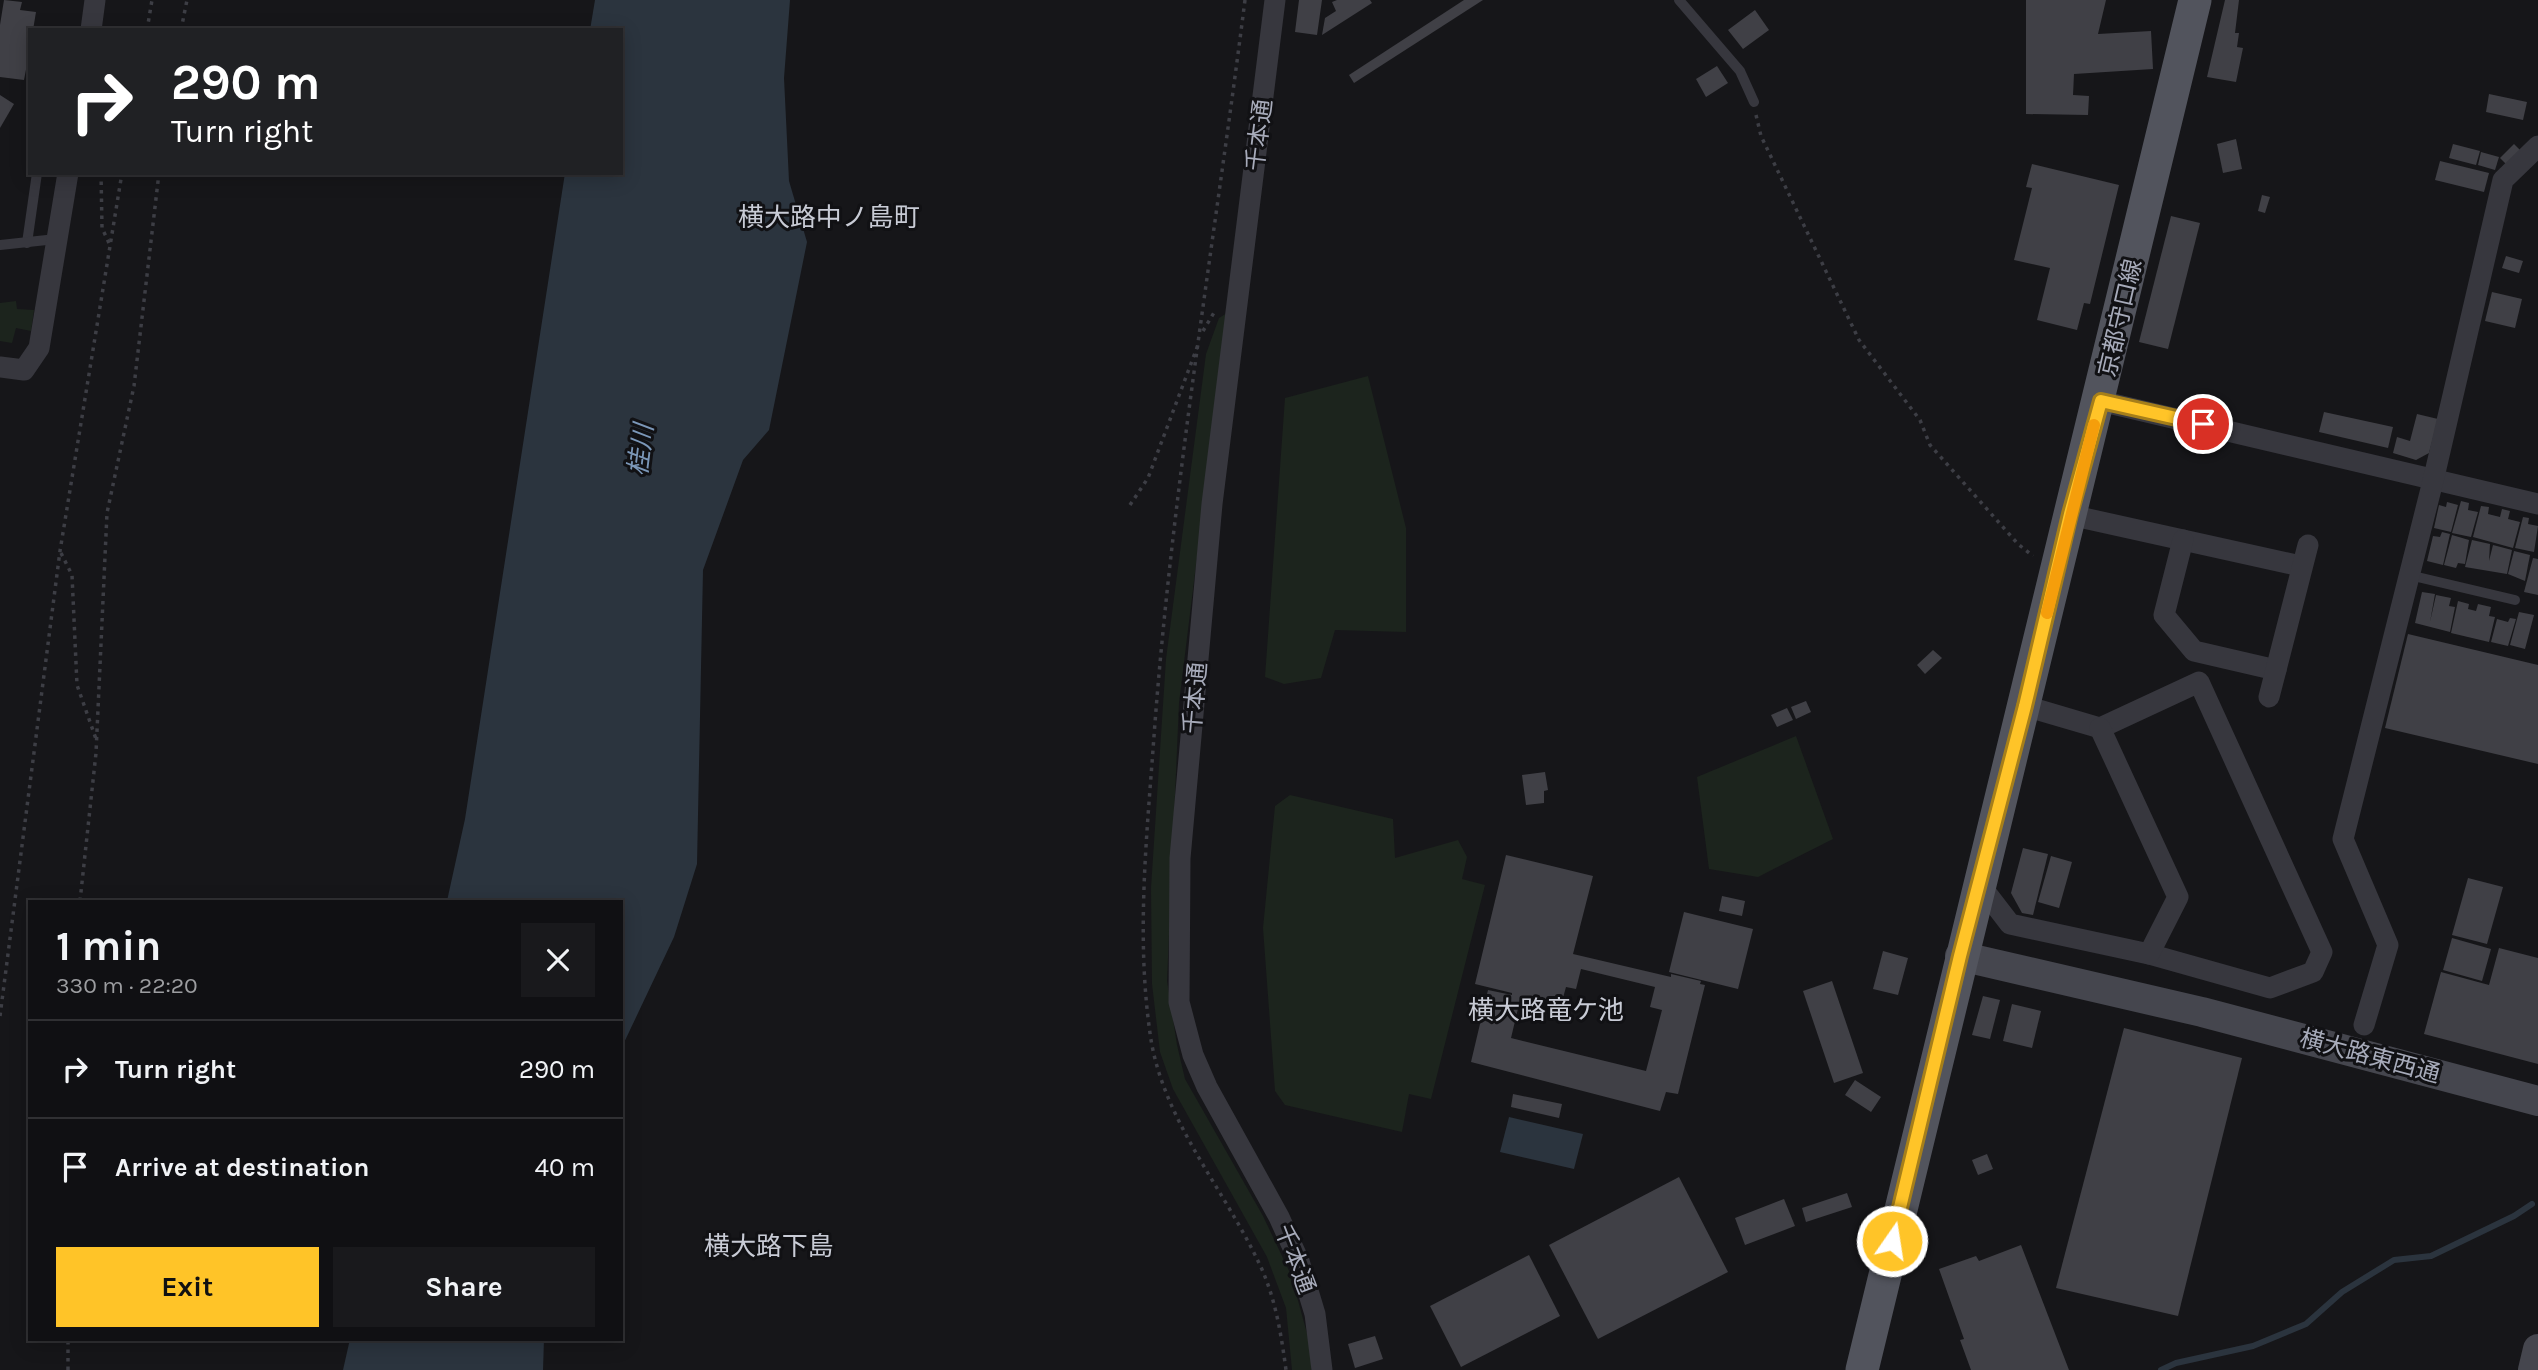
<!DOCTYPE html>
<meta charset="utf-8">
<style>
:root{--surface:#101013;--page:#19191c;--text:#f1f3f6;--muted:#9c9da0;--line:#303033;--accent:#ffc428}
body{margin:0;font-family:Karla,"Noto Sans JP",sans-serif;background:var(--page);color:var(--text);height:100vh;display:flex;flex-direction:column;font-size:26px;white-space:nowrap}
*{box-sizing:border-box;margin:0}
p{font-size:23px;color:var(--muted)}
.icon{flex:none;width:38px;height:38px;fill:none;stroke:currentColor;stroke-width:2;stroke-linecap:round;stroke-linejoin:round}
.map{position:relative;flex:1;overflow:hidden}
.panel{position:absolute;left:28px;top:900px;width:595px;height:441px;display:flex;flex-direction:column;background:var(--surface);border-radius:0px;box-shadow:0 4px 18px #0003,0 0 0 2px var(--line)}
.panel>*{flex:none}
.top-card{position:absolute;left:28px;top:28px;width:595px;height:147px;border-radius:0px;box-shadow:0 4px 18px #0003,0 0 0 2px var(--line);background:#202124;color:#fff;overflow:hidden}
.pin{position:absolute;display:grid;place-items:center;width:60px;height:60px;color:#fff;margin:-30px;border:4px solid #fff;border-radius:50%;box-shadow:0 2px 7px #0007}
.me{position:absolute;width:77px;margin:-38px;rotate:13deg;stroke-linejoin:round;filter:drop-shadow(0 0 5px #0008)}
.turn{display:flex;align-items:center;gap:24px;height:147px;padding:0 28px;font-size:32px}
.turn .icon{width:91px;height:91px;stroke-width:2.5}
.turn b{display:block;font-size:49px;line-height:60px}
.round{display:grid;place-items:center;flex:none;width:74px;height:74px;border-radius:0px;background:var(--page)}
.overview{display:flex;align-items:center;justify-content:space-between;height:119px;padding:0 28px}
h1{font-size:42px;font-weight:700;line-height:52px}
.primary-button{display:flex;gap:14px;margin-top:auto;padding:14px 28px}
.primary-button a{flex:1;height:80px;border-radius:0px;background:var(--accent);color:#111;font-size:28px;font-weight:700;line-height:80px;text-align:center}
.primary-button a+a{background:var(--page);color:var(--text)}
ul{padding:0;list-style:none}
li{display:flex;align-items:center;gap:21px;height:98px;padding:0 28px;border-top:2px solid var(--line)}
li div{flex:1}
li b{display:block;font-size:26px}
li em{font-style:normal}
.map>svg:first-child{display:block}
</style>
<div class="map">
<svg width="2538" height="1370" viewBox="0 0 2538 1370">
<rect width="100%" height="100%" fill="#161619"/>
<g fill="#1c241d">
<path d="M16,301l1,8 17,1 -3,21 -15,-3 -4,15 -12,-2v-38z"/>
<path d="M1227,313l-48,390 -12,278 10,64 8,34 78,137 28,59 20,73v22h-19l-6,-62 -19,-51 -94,-168 -13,-37 -8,-68 -1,-96 15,-229 40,-305 13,-36z"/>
<path d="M1368,376l38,152v104l-71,-2 -14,48 -37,6 -19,-7 20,-279z"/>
<path d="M1796,736l37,103 -75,38 -49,-8 -12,-92z"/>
<path d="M1290,795l103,24 2,39 63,-18 9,17 -5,22 23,6 -54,214 -22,-5 -7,38 -117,-27 -10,-14 -12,-163 12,-122z"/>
</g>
<g fill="#2b343e">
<path d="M595,0h195l-6,78 5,103 18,61 -38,188 -26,30 -40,110 -6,294 -23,73 -53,112v-148h-174l18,-82 100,-646h56v-143h-31z"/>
<path d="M1509,1117l74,17 -9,35 -74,-17z"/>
<path d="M350,1339h194l-1,31h-200z"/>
</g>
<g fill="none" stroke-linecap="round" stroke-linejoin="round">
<path stroke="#2b343e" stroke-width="6" d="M2161,1370l15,-7 77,-17 53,-22 36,-32 52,-32 37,-4 83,-40 18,-12"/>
</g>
<g fill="#404046" fill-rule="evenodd">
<path d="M4,0l18,2 -2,8 16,2 -3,18h-3v19l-6,31 -24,-3v-52z"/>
<path d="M1299,0h23l-5,35 -22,-3z"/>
<path d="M1337,0h33l2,3 -50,32 3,-17 11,-7 -4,-9z"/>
<path d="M1464,0h19l-129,83 -5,-8z"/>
<path d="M2026,0h80l-8,34 53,-3 2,38 -79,5 -1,21 16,1 -1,19 -62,-1z"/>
<path d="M2225,0h14l-4,33h4l-2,14 6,1 -7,34 -29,-5z"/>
<path d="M1755,10l14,20 -26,19 -15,-19z"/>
<path d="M1717,66l11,17 -22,14 -10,-18z"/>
<path d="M2489,94l38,8 -4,18 -37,-8z"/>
<path d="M0,95l14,9 -14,24z"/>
<path d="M2236,139l6,30 -19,4 -6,-29z"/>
<path d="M2453,144l27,7 -4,14 -27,-7z"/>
<path d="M2514,144l7,7 -14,14 -7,-7z"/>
<path d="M2481,152l18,5 -4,13 -17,-5z"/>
<path d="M2440,161l49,12 -5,19 -49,-12z"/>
<path d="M2032,164l87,21 -29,119 -6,-1 -7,27 -40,-10 13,-52 -36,-8 18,-72 -6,-1z"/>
<path d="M2262,195l8,2 -5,16 -7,-2z"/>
<path d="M2171,216l29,7 -32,126 -29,-7z"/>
<path d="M2506,256l17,5 -4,12 -17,-5z"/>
<path d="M2492,292l30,7 -7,29 -30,-7z"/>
<path d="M2324,412l69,15 -5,21 -69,-16z"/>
<path d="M2417,414l21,5 -9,34 -13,7 -23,-7 4,-16 13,4z"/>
<path d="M2461,501l8,2 -1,7 10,2 -7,25 -19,-4z"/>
<path d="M2447,502l11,3 -7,27 -17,-4 5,-23 7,2z"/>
<path d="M2481,506l8,1 -1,7 12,3 2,-8 8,2 -2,8 12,3 -7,26 -40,-11z"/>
<path d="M2523,517l6,1 -1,6 10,2 -4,26 -19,-4z"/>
<path d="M2442,532l8,2 -7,31 -16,-4 6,-25 7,1z"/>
<path d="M2452,535l17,5 -4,24 -7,-1 -2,5 -12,-3z"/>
<path d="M2472,540l18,4 -1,17 4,-16 19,5 -5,24 -42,-7z"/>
<path d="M2514,551l16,4 -5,26 -17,-7z"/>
<path d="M2533,558l5,1v36l-14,-3z"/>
<path d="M2422,592l13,2 -5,28 6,-27 15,3 -2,8 6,1 -5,25 -35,-9z"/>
<path d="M2458,601l11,3 -1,5 8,2 2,-7 13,3 -2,9 6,1 -6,25 -38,-9z"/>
<path d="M2519,612l15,3 -9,34 -15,-4z"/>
<path d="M2510,618l6,1 -8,27 -17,-4 6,-23 11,3z"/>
<path d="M2408,634l130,31v99l-153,-36z"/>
<path d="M1933,650l9,8 -17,16 -8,-9z"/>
<path d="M1806,701l5,11 -15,7 -5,-12z"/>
<path d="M1787,708l6,12 -16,7 -6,-12z"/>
<path d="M1545,772l3,18 -4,1v12l-18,2 -4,-30z"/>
<path d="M2023,848l25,6 -15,61 -11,-2 -11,-20z"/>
<path d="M1506,855l87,21 -20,78 98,23v-3l30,7 -1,3 5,1 -27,109 -12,-2 -6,19 -189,-49 17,-72 24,5v-2l-37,-9zM1581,969l74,18 -5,20 12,3 -16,61 -135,-33 10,-42 40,9 5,-18 10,2z"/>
<path d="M2051,856l21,6 -13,46 -21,-6z"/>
<path d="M2468,878l35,9 -16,57 -35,-9z"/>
<path d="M1722,896l23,5 -3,15 -23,-5z"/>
<path d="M1684,912l69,17 -15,60 -69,-17z"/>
<path d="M2452,938l39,11 -9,32 -39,-11z"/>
<path d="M2499,948l39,10v106l-114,-30 17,-62 48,13z"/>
<path d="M1883,951l25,7 -10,37 -25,-6z"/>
<path d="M1832,981l31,92 -29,10 -31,-92z"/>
<path d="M1983,996l17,4 -10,39 -18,-4z"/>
<path d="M2012,1004l29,7 -9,37 -29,-7z"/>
<path d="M2124,1028l118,30 -64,258 -122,-28z"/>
<path d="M1855,1080l26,17 -10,15 -26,-17z"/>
<path d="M1513,1094l49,10 -3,14 -48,-11z"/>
<path d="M1987,1154l6,15 -15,6 -6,-15z"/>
<path d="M1679,1177l49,95 -130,67 -49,-94z"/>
<path d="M1847,1193l5,14 -46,15 -4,-14z"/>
<path d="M1784,1199l11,27 -50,19 -10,-27z"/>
<path d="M2021,1245l48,125h-98l-11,-30 4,-1 -25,-70 37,-13 3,5z"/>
<path d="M1529,1255l31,61 -99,51 -31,-61z"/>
<path d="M1375,1336l8,23 -28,9 -7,-24z"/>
</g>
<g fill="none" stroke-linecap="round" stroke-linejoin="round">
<g stroke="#3d3e45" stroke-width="3.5" stroke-dasharray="3.5 5" stroke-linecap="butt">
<path d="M1245,0c-31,245 -73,490 -91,736 -7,98 -18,199 -4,297 11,84 72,153 108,228 17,34 23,72 28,109"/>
<path d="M147,30l5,-30"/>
<path d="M181,30l6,-30"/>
<path d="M1756,115l5,21 98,204 61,80 10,25 88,99 15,12"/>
<path d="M101,173l1,55 7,15"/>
<path d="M1203,331l12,-20"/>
<path d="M1130,505l18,-27 50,-133"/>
<path d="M61,553l11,22 5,110 19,54"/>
<path d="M80,901l16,-148 11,-240 27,-127 25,-213"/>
<path d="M0,1016l60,-465 62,-378"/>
<path d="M68,1370v-31"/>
</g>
<g stroke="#37373e" stroke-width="10">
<path d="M1679,0l61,71 14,31"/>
<path d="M27,243l10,-70"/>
<path d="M0,245l56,-6"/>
<path d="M2409,575l106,25"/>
</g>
<g stroke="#37373e" stroke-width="21">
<path d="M1275,0l-63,504 -32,354 -1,144 14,53 14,32 72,130 20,44 16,53 7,56"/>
<path d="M91,30l4,-30"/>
<path d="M0,367l24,3 15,-22 29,-175"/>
<path d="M2100,401l438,103"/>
<path d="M2070,515l231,51"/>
<path d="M2183,540l-19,75 30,36 82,19"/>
<path d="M2269,697l39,-152"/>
<path d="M2025,706l75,22 99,-46 123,270 -9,20 -43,16 -121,-34"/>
<path d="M1980,885l30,39 139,30 29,-57 -78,-169"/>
<path d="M2364,1025l24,-80 -45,-106 91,-362 69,-297 35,-34"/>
</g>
<g stroke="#45464e" stroke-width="30">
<path d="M1960,956l242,56 336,89"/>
<path d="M2533,1370l5,-21"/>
</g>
<path stroke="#52545d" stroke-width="33" d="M1862,1370c108,-457 225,-913 333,-1370"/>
</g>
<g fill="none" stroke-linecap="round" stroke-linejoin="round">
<g stroke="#a67f1a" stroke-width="18">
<path id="route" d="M1892,1241l68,-285 65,-250 45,-192 31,-113 102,23"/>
</g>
<use href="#route" stroke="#ffc428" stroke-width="12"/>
<path stroke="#f59e0b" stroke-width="12" d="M2047,613l47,-188"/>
</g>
<g text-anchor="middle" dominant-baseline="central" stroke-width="6" stroke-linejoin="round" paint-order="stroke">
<g font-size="24" fill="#a7abba" stroke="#111114">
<text transform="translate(1259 135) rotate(-83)">千本通</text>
<text transform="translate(2120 318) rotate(-77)">京都守口線</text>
<text transform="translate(1195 698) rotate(-85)">千本通</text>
<text transform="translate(2370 1056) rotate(15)">横大路東西通</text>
<text transform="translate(1295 1259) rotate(69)">千本通</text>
</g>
<g font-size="26" fill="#c8cbd5" stroke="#111114">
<text x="829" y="217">横大路中ノ島町</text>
<text x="1546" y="1010">横大路竜ケ池</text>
<text x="769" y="1246">横大路下島</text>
</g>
<g font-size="26" font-style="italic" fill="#7b97b8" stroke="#111114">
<text transform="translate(641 450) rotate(-83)">桂川</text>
</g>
</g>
</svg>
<div class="pin" style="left:2203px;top:424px;background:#d93025"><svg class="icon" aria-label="arrive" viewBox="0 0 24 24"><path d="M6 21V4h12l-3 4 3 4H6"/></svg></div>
<svg class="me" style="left:1892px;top:1241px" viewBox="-20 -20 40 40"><circle r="17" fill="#ffc428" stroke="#fff" stroke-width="3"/><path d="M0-11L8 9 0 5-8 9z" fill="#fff"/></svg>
<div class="top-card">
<div class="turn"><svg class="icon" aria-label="right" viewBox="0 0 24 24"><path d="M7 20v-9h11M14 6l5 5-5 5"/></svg><div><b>290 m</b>Turn right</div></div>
</div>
<section class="panel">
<div class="overview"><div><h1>1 min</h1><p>330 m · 22:20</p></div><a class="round"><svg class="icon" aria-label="close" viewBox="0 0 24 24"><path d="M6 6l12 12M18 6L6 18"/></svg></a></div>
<ul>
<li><svg class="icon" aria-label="right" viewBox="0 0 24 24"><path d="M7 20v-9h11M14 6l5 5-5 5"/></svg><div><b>Turn right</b></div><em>290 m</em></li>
<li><svg class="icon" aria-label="arrive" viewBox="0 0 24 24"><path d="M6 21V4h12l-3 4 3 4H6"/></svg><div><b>Arrive at destination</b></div><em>40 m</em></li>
</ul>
<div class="primary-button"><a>Exit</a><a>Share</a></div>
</section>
</div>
